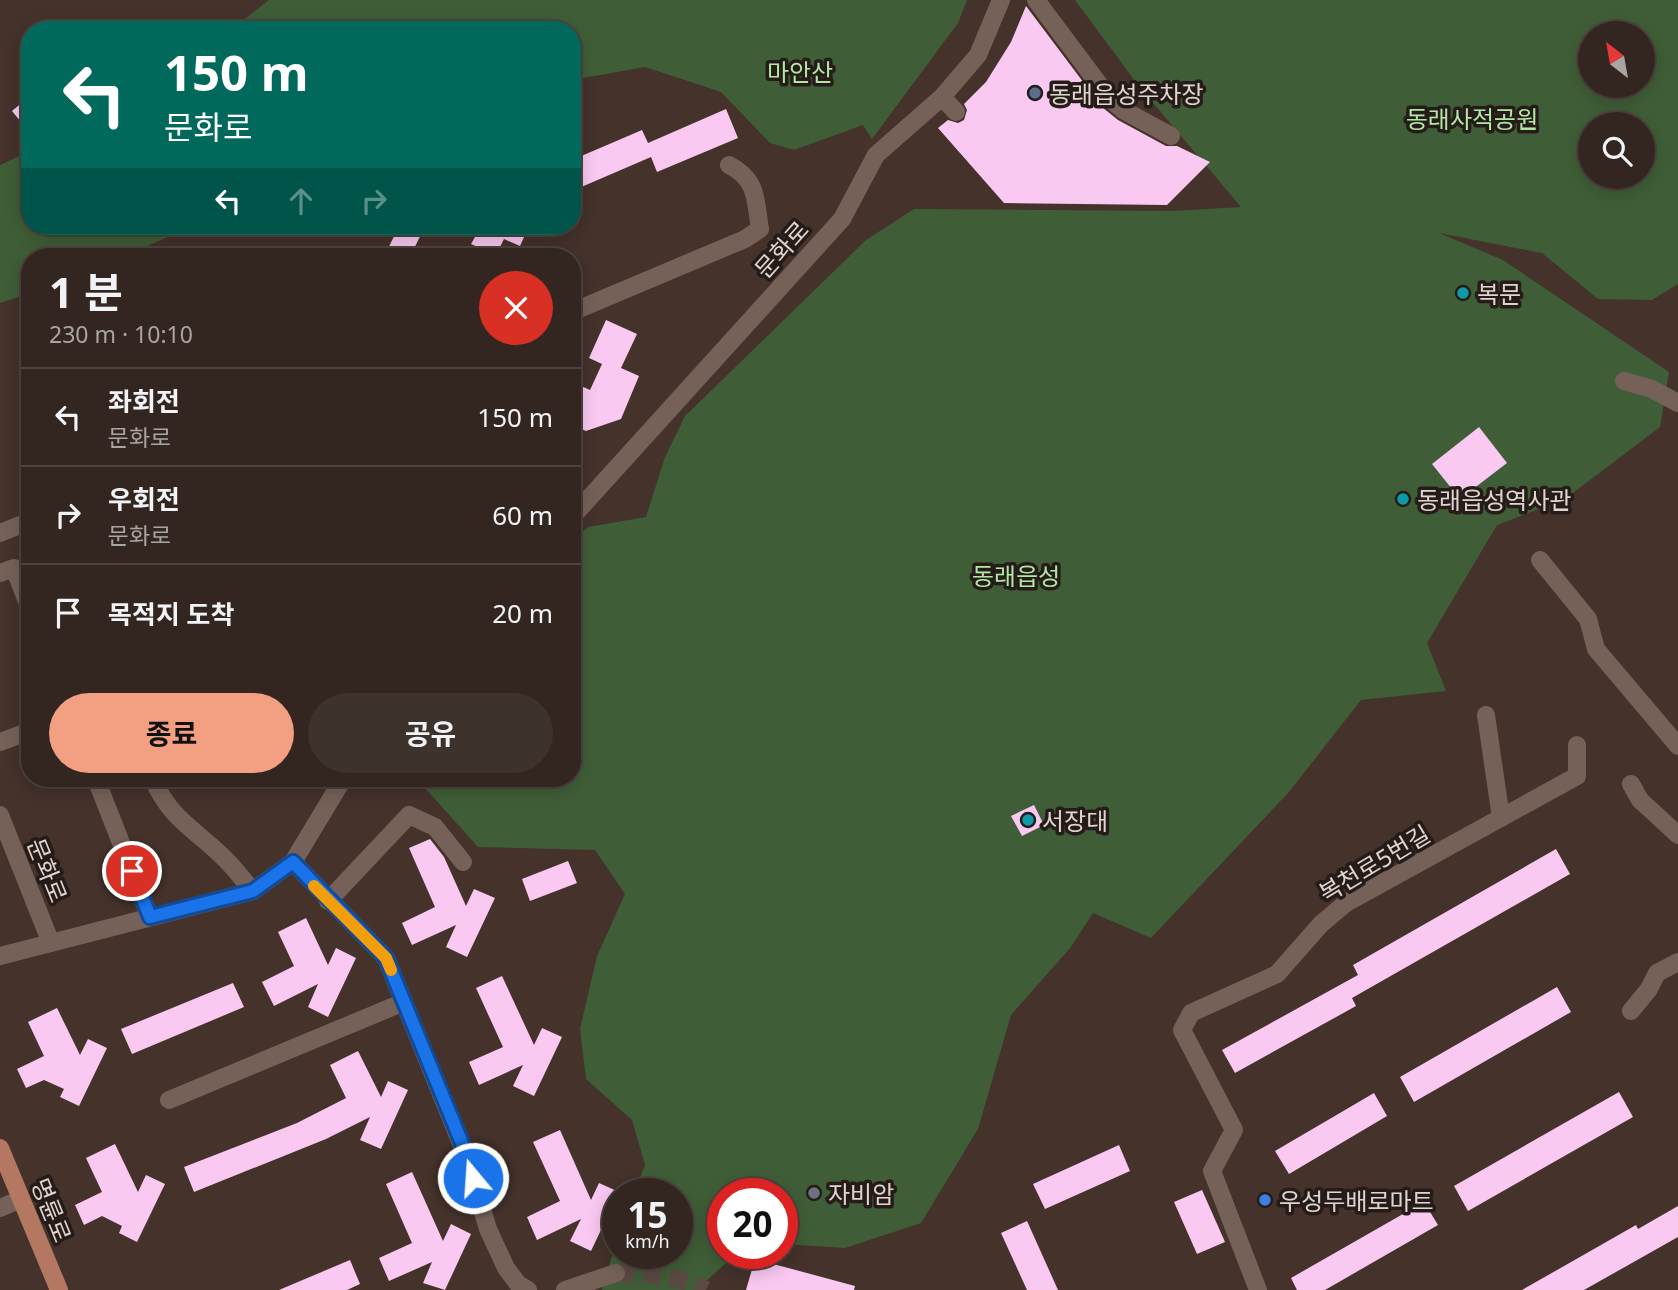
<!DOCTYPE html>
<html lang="ko">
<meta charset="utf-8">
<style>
:root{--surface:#332620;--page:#3e322d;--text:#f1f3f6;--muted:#a9a5a5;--line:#4e433e;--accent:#f2a081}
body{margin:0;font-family:"Noto Sans","Noto Sans KR",sans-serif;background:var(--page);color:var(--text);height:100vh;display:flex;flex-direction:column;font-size:26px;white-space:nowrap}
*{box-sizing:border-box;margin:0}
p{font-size:23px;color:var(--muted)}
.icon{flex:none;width:38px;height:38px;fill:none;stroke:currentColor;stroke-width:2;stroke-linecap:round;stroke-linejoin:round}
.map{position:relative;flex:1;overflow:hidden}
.panel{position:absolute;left:21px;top:248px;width:560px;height:539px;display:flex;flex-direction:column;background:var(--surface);border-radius:28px;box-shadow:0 4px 18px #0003,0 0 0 2px var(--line)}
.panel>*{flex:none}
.banner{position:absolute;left:21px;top:21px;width:560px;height:214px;border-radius:28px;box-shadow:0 4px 18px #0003,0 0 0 2px var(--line);background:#00695c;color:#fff;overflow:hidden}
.needle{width:46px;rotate:329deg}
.controls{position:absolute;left:1578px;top:21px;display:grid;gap:14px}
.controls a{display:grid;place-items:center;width:77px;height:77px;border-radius:50%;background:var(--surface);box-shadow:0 4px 18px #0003,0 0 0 2px var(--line);font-size:35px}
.speed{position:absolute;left:602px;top:1178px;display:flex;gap:14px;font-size:35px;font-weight:700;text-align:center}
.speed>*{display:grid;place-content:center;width:91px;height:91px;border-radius:50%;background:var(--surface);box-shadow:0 4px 18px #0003,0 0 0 2px var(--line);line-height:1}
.speed small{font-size:18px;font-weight:400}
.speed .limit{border:10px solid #d22;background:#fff;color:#111}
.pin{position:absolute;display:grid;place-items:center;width:60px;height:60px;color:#fff;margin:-30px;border:4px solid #fff;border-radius:50%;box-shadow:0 2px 7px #0007}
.me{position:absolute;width:77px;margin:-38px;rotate:342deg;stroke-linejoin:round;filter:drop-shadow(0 0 5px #0008)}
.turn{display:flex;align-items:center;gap:24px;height:147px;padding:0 28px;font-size:32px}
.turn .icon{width:91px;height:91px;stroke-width:2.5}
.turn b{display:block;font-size:49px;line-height:60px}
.lanes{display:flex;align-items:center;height:66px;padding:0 28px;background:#0003;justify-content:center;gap:35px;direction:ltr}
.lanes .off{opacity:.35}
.round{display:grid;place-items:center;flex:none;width:74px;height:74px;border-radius:37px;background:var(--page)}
.overview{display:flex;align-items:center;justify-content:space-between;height:119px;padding:0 28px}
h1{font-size:42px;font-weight:700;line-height:52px}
.action{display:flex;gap:14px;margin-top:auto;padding:14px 28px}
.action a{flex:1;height:80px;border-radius:42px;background:var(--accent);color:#111;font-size:28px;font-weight:700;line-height:80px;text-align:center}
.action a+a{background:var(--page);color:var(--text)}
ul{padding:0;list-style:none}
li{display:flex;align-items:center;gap:21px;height:98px;padding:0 28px;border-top:2px solid var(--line)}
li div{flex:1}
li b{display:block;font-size:26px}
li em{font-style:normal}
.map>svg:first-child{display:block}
</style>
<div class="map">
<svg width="1678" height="1290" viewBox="0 0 1678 1290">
<rect width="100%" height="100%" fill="#44322b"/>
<g fill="#3f5e37" fill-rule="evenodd">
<path d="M269,0h698l-9,23 -86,116 -9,-14 -69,25 -24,-7 -49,-51 -76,-25 -73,13v-50h-356l25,-8z"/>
<path d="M1075,0h603v284l-26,16 -54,-1 -56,-46 -103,-20 64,27 166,112 -9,55 -95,72 -68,26 -70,118 19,48 -85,9 -72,92 -138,146 -58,-25 -22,34 -60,68 -33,114 -57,94 -76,25 -63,-4v-50h-59v59h14l-33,30 -2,7h-100l16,-55v18h59v-59l-43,-1 11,-28 -13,-45 -46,-41 -6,-50 17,-73 28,-62 -30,-44 -117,-3 -61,-68h155v-239l16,-13 58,-10 19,-60 20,-41 181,-176 48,-31 258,2 69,-4 -103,-122zM1591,33h52v53h-52zM1591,124h52v53h-52z"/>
<path d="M30,151v75h163l-71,31h-92v36l-30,10v-138z"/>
</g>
<g fill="#fac9f2">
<path d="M1026,6l76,101 16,13 48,26h11l33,16 -43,43 -163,-2 -66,-75 10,-8 10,3 6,-3 3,-10 -3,-6 22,-22 25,-40z"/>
<path d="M30,96v37l-18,-22z"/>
<path d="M726,109l12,29 -81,34 -6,-15 -79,34v-31l70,-30 6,13z"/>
<path d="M399,226h26l-15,31h-26z"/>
<path d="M449,226h80l-9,20 -16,-7 -8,16 -25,-11 4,-7z"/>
<path d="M606,320l31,14 -16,34 18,8 -18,43 -35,12 -14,-6v-43l18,8 12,-26 -13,-6z"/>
<path d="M1479,427l28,36 -47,36 -28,-35z"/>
<path d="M1034,805l10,20 -22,11 -11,-20z"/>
<path d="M430,839l14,18 22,49 8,-17 21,9 -28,59 -21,-10 10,-22 -44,20 -10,-22 33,-16 -26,-59z"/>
<path d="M1556,849l14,25 -218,124 4,8 -121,67 -13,-23 136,-75 -5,-10z"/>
<path d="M568,861l9,22 -47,18 -8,-22z"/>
<path d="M306,918l22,47 8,-17 20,10 -28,59 -20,-10 10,-23 -44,22 -12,-24 32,-16 -16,-34z"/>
<path d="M502,976l32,69 8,-17 20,9 -28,59 -21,-10 10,-21 -44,20 -10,-23 34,-15 -27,-59z"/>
<path d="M233,983l11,24 -112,47 -11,-25z"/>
<path d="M1557,987l14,25 -157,90 -14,-25z"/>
<path d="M57,1008l23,47 8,-16 19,9 -28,58 -19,-9 4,-8 -20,-9 -18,8 -9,-19 27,-13 -16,-34z"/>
<path d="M358,1051l23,46 7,-16 20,9 -27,59 -21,-9 10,-23 -44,22 -132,53 -10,-25 113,-44 49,-25 -16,-33z"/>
<path d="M1619,1092l14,25 -165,94 -14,-25z"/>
<path d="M1374,1093l13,23 -98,58 -14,-23z"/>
<path d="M560,1130l31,70 8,-17 20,9 -28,59 -21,-10 11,-22 -44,21 -10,-23 33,-16 -27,-59z"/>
<path d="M115,1144l23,48 8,-17 19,9 -28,58 -18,-9 3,-7 -20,-10 -18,9 -9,-20 27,-13 -16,-34z"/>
<path d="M1119,1145l11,26 -85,38 -12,-25z"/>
<path d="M412,1172l31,69 8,-17 20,10 -26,56 -22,-7 9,-21 -43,19 -10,-23 33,-15 -26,-59z"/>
<path d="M1202,1190l23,52 -28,12 -23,-52z"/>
<path d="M1424,1202l14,23 -113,65h-28l-6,-12z"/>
<path d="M1678,1206v31l-94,53h-62l114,-65 2,4z"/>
<path d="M1027,1221l31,69h-31l-26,-57z"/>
<path d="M755,1259l100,27 -1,4h-108z"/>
<path d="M350,1260l10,24 -13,6h-68z"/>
</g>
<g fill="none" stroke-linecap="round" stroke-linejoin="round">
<path stroke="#5b4a44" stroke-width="18" stroke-dasharray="18 9" stroke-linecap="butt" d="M616,1273c33,0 61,2 90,17"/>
<g stroke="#756158" stroke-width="18">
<path d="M1036,0l74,99 13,11 48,26"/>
<path d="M942,97l14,15"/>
<path d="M572,312l173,-73 15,-10c-5,-30 -2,-49 -31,-64"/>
<path d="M1624,381l28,8 26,14"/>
<path d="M572,517l270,-298 34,-64 66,-58 36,-42 23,-55"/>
<path d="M0,533l30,-12"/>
<path d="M1540,560l48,59 8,30 82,97"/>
<path d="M0,573l14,-5 16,41"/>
<path d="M1486,715l15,103"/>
<path d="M0,742l30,-11"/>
<path d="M96,779l54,138"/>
<path d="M153,779c18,42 44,51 74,82 9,9 17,20 26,30"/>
<path d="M1631,784l9,16 38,35"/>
<path d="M0,815l51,128"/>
<path d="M293,862l93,96 79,195 23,76 18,39 12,16 10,6"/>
<path d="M328,901l81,-86 26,12 28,35"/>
<path d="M0,956l253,-65 40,-29 50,-83"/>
<path d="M1631,1011l18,-22 8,-16 21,-11"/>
<path d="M169,1100l235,-98"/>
<path d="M0,1208l21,-9"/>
<path d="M565,1290l51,-17"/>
<path d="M1258,1290l-46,-119 22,-41 -52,-100 9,-17 86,-39 44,-50 25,-21 231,-127v-31"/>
</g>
<path stroke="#b47862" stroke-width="18" d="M0,1148l59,142"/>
</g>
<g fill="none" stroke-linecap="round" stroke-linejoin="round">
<g stroke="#114b97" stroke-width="18">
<path id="route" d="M132,871l18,46 103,-26 40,-29 93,96 80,195 7,25"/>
</g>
<use href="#route" stroke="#1a73e8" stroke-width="12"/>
<path stroke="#f59e0b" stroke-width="12" d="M314,886l72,72 5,12"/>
</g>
<circle fill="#5c6f8a" stroke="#251c19" stroke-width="2.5" cx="1035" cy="93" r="7"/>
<g fill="#0f9aa8" stroke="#251c19" stroke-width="2.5">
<circle cx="1463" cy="293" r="7"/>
<circle cx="1403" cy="499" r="7"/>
<circle cx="1028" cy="820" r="7"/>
</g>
<circle fill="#6b7280" stroke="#251c19" stroke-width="2.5" cx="814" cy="1193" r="7"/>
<circle fill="#3f7fe0" stroke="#251c19" stroke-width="2.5" cx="1265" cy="1200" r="7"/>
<g text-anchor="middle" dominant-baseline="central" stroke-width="7" stroke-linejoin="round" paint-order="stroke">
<g font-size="24" fill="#b2e7a3" stroke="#251c19">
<text x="800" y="71">마안산</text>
<text x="1472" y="118">동래사적공원</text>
<text x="1016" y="575">동래읍성</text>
</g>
<g font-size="24" fill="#e0d4cf" stroke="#251c19" text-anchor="start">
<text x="1049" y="93">동래읍성주차장</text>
<text x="1477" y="293">복문</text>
<text x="1417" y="499">동래읍성역사관</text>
<text x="1042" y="820">서장대</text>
<text x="828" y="1193">자비암</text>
<text x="1279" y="1200">우성두배로마트</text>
</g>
<g font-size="24" fill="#e0d4cf" stroke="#251c19">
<text transform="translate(781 249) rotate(-48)">문화로</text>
<text transform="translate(1374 863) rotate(-31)">복천로5번길</text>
<text transform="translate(48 870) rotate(68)">문화로</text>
<text transform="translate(52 1210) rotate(68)">명륜로</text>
</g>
</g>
</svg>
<div class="controls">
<a><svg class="needle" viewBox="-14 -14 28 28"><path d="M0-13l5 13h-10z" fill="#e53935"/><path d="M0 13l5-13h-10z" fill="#a9a5a5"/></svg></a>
<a><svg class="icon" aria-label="search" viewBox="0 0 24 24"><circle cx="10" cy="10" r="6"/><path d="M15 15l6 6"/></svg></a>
</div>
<div class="speed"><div>15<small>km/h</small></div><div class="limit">20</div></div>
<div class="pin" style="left:132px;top:871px;background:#d93025"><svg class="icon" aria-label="arrive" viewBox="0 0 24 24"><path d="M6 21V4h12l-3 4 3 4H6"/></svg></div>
<svg class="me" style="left:473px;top:1178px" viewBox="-20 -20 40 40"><circle r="17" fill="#1a73e8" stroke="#fff" stroke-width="3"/><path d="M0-11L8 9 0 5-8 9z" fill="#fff"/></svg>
<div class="banner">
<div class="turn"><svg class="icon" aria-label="left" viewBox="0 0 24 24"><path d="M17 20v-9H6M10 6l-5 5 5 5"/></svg><div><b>150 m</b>문화로</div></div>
<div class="lanes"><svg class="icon" aria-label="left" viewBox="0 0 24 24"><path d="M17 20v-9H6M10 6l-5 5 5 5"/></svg><svg class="icon off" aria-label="ahead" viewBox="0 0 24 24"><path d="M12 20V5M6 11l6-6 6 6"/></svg><svg class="icon off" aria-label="right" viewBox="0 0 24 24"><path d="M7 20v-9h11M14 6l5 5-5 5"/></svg></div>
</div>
<section class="panel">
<div class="overview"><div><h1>1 분</h1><p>230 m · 10:10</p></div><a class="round" style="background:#d93025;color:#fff"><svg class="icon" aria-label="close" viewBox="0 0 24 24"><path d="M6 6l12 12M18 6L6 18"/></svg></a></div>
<ul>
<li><svg class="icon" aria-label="left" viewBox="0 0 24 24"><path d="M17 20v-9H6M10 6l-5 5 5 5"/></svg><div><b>좌회전</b><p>문화로</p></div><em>150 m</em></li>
<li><svg class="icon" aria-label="right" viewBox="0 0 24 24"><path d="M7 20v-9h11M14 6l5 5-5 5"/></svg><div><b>우회전</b><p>문화로</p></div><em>60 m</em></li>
<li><svg class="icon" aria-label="arrive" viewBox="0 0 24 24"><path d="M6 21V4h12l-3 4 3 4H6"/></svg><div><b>목적지 도착</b></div><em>20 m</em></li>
</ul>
<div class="action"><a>종료</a><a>공유</a></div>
</section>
</div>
